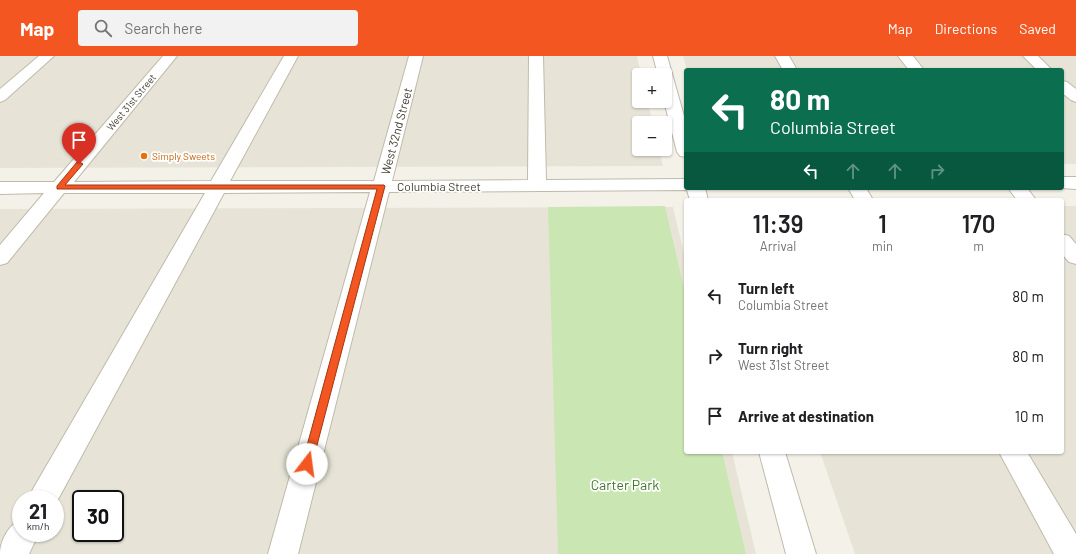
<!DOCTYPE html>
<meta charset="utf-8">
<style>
:root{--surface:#fff;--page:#f2f2f2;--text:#202124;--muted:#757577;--accent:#f35621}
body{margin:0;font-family:Barlow,sans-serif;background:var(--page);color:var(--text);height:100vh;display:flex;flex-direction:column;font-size:15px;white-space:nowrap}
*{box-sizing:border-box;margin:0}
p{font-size:13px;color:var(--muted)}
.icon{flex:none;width:22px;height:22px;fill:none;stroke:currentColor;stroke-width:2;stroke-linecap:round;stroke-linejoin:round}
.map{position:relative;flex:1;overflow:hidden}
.drawer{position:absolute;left:684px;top:142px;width:380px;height:256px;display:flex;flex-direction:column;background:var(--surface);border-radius:4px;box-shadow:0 1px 3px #0004}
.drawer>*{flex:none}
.guide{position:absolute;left:684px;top:12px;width:380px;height:122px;border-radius:4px;box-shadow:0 1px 3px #0004;background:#0b6e4f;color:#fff;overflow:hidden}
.tools{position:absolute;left:632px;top:12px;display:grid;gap:8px}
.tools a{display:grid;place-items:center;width:40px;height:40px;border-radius:4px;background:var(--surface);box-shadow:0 1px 3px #0004;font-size:20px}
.speed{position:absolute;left:12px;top:434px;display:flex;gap:8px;font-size:20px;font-weight:700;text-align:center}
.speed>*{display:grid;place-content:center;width:52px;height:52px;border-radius:50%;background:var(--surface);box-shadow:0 1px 3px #0004;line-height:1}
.speed small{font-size:10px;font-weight:400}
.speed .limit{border:2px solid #111;border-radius:6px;background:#fff;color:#111}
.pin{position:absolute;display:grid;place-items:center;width:34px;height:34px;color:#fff;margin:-41px -17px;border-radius:50% 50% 50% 0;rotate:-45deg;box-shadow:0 0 4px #0007}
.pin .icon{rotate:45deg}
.me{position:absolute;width:44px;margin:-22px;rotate:15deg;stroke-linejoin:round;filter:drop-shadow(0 0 3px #0008)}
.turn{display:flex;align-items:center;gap:14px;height:84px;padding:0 20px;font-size:18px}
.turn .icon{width:52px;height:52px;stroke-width:2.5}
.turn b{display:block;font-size:28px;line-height:34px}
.lanes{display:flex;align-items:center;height:38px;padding:0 20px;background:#0003;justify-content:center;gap:20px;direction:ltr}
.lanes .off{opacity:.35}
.eta{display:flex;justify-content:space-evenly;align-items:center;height:68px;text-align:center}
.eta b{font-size:24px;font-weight:600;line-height:28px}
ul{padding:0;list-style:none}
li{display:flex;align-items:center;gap:12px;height:60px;padding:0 20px}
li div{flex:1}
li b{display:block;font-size:15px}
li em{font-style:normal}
header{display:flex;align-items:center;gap:24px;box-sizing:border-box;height:56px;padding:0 20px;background:var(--accent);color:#fff}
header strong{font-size:19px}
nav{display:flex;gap:22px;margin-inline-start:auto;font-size:14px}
.search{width:280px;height:36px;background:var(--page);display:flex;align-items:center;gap:10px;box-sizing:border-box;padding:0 14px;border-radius:4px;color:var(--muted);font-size:15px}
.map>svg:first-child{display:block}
</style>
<header>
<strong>Map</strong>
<div class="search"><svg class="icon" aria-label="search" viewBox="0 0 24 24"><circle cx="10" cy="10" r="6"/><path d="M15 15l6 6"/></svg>Search here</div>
<nav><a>Map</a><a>Directions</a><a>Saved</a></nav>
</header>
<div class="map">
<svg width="1076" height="498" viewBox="0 0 1076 498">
<rect width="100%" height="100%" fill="#f4f1e9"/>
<g fill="#e7e4d7" fill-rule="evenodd">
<path d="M0,0h637l4,19h-2v26h8l6,22h-14v26h20l4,17 -663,2z"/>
<path d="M683,0h393v108h-14v-94h-375z"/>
<path d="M1062,150h14v348h-221l-35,-102h242z"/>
<path d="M673,151l13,55v190h46l24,102h-756v-345zM21,443h34v34h-34zM81,443h34v34h-34z"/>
</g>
<path fill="#cae6b3" d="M665,150l21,91v155h36l24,102h-188l-10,-347z"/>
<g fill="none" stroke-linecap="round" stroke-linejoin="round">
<g stroke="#bfbaab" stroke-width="2">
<g id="minor">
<path d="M39,0h15l-49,44 -5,2v-13z"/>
<path d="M163,0h14l-103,126 137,-1 73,-125h14l-68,125h144l35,-125h14l-31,125 136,-1 1,-124h14l3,124 140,-1v9h19l3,12h-18l-3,-10 -298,2 -91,362h-30l102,-362 -146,1 -169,312v-6h-26l4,-10 172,-296h-141l-57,70 -7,2v-20l44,-52 -44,1v-12h54z"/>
<path d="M653,0h14l19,67v34l-6,-1 -3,-4 -13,-51 1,-26h-7z"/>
<path d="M775,0h14l8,14h-14z"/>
<path d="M898,0h15l11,14h-15z"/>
<path d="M1023,0h15l14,14h-15z"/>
<path d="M1062,25l5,1 9,7v13l-5,-2 -9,-7z"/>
<path d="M1062,121h14v12l-16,-1h2z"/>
<path d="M848,132h18l7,12h-18z"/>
<path d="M1008,132h19l9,12h-19z"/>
<path d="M1062,178l7,2 7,8v20l-7,-2 -7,-8z"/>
<path d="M759,396h26l31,102h-30z"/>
<path d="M999,396h28l49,82v20h-22z"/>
<path d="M21,464v13h18l-10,21h-29c0,-13 9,-30 21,-34z"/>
</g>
</g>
<use href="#minor" fill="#fff" fill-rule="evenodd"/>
</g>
<path fill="#f35621" stroke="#9e3815" d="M77,106h2l4,2 -18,21h319l1,1 -74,282 -4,1 -4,-1 -1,-4 75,-275h-320v-3z"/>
<circle fill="#e8710a" stroke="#fff" stroke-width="1.5" cx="144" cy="100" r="4"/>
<g text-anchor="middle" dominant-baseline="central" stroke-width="3.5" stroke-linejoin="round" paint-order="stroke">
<g font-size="10" fill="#474237" stroke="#fff">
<text transform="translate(131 46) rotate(-50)">West 31st Street</text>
</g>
<g font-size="10" fill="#c56008" stroke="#fff" text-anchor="start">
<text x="152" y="100">Simply Sweets</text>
</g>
<g font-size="12" fill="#474237" stroke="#fff">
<text transform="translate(396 75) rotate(-75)">West 32nd Street</text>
<text x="439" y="130">Columbia Street</text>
</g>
<g font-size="14" fill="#41772c" stroke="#fff">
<text x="625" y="428">Carter Park</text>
</g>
</g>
</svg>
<div class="tools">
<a>+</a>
<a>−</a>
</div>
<div class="speed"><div>21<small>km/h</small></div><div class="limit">30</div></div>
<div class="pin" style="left:79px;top:108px;background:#d93025"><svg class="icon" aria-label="arrive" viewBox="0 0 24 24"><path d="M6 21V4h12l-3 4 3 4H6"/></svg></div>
<svg class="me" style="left:307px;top:408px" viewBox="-20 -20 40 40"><circle r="19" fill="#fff"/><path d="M0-13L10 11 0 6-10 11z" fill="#f35621"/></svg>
<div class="guide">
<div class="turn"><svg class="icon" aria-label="left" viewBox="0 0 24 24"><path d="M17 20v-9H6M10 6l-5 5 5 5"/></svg><div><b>80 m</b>Columbia Street</div></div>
<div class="lanes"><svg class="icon" aria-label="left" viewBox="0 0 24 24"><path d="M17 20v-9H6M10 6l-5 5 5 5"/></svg><svg class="icon off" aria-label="ahead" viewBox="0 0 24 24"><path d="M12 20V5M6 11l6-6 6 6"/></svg><svg class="icon off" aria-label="ahead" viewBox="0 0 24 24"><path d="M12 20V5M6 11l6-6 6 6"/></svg><svg class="icon off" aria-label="right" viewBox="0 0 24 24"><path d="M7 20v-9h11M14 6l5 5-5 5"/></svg></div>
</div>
<section class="drawer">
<div class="eta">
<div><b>11:39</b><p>Arrival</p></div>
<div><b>1</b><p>min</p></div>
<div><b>170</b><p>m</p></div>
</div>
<ul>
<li><svg class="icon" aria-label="left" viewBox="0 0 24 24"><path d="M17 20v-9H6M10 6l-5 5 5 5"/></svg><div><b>Turn left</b><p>Columbia Street</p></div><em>80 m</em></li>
<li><svg class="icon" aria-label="right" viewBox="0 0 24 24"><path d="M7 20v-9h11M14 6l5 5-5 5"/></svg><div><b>Turn right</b><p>West 31st Street</p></div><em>80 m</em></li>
<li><svg class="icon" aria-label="arrive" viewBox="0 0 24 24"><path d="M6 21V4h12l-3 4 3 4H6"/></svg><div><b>Arrive at destination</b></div><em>10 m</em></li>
</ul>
</section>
</div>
